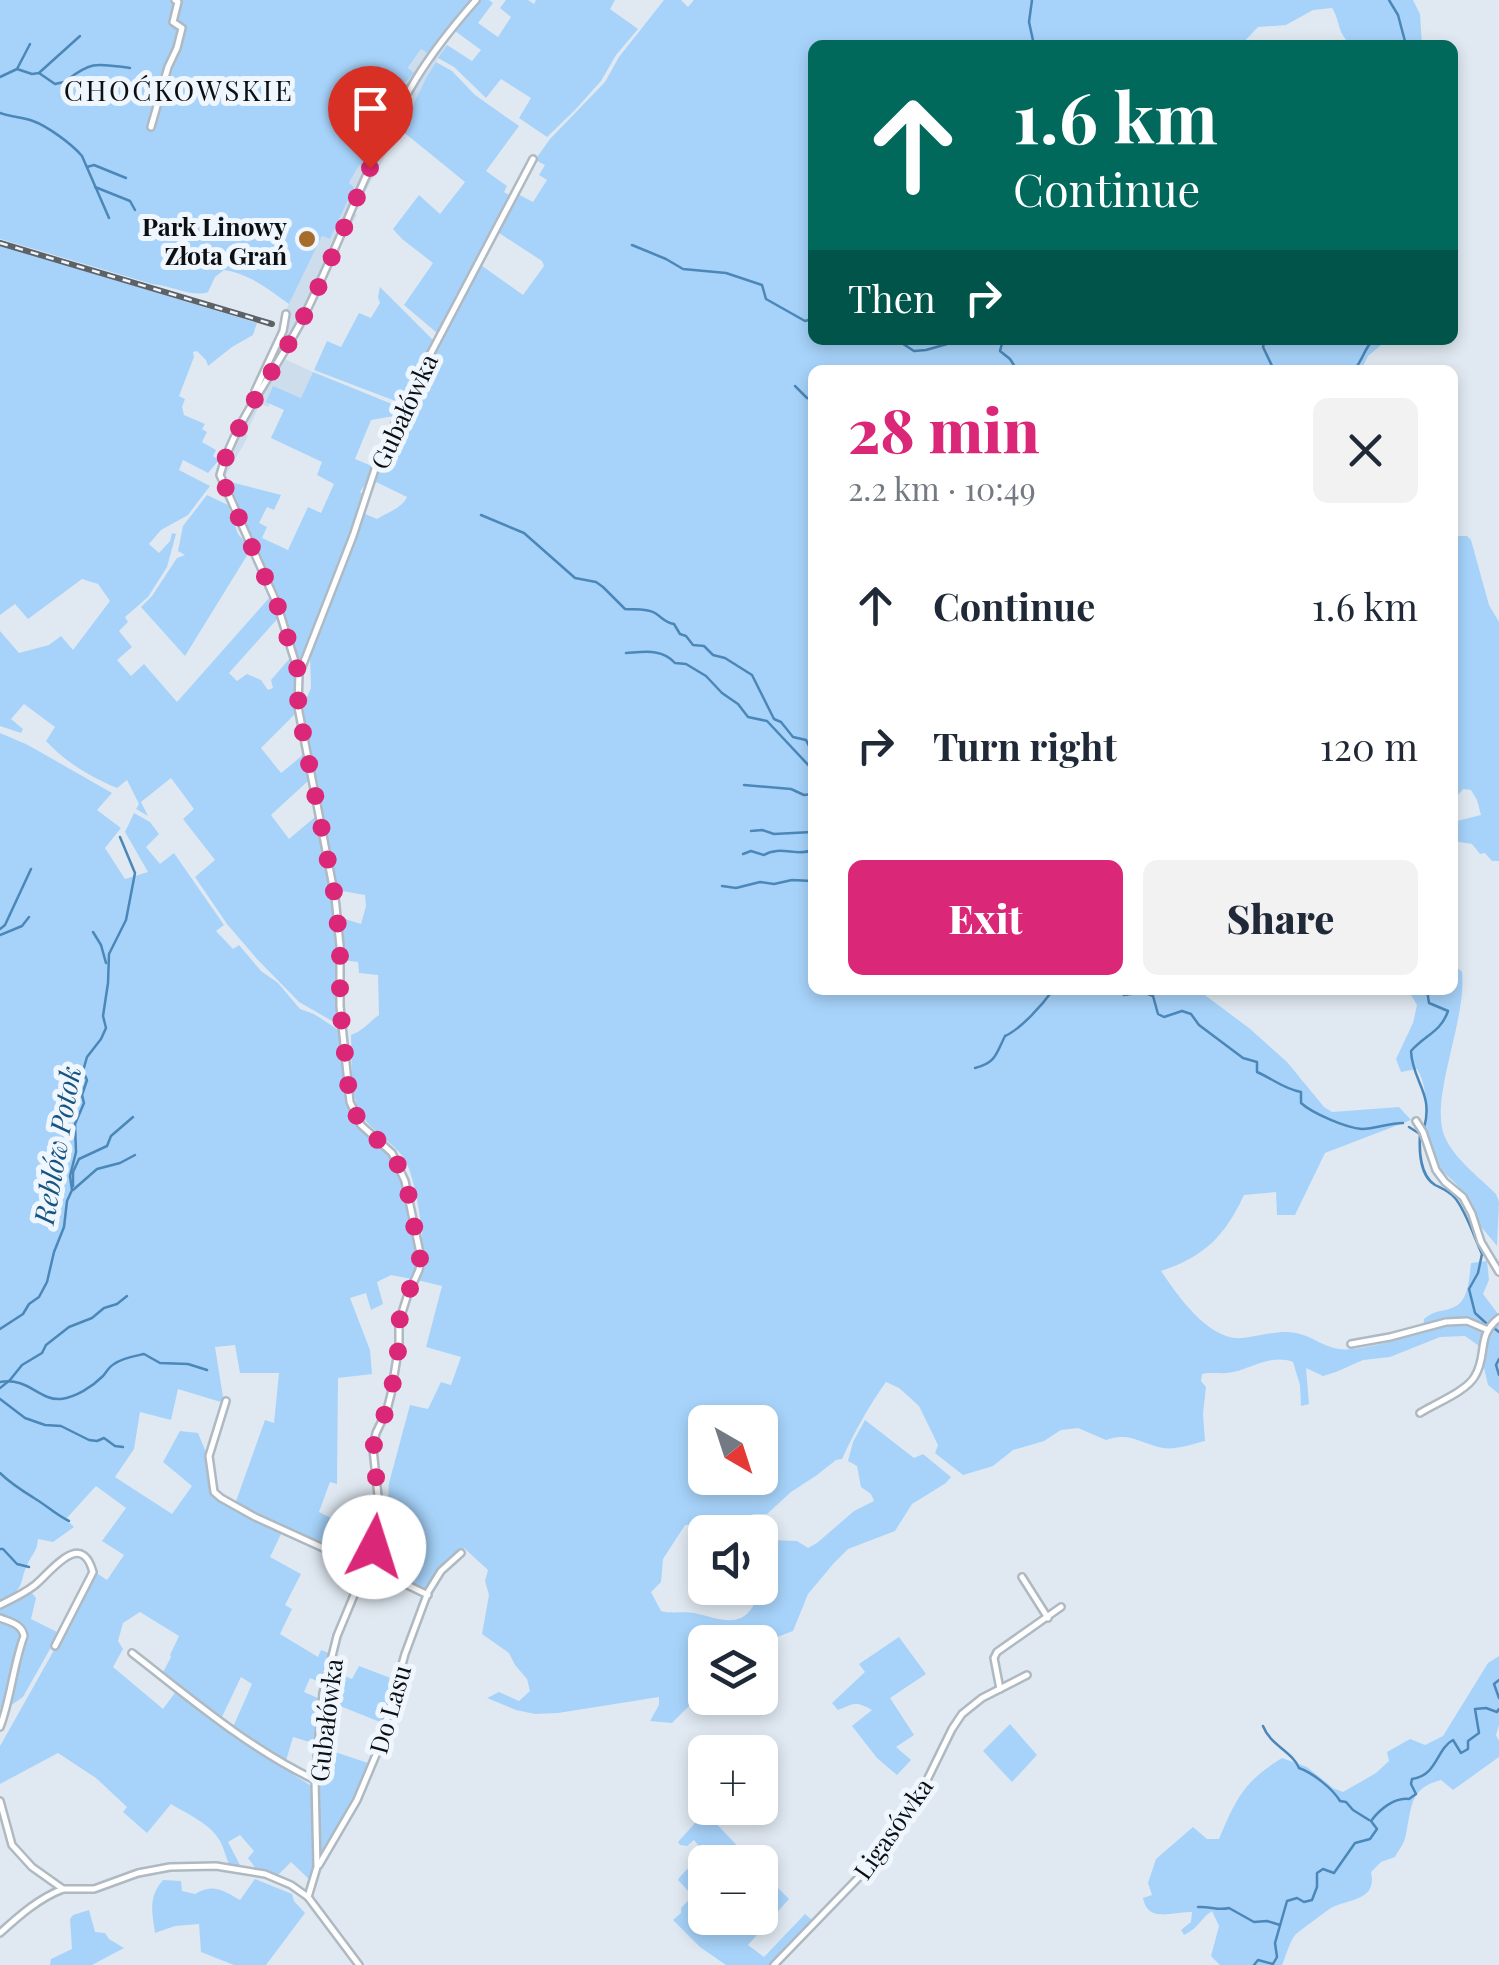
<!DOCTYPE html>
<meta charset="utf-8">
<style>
:root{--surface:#fff;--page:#f2f2f3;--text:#1f2937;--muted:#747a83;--accent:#db2777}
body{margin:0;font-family:"Playfair Display",serif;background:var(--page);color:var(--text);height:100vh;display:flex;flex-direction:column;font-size:38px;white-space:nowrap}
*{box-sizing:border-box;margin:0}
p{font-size:32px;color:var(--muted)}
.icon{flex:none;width:55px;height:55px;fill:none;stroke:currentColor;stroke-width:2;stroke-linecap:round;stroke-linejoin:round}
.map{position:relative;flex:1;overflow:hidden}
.panel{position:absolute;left:808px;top:365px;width:650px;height:630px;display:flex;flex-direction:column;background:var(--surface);border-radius:15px;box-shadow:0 5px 15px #0003}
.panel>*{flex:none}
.hud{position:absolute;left:808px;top:40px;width:650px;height:305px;border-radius:15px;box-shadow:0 5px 15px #0003;background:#00695c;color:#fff;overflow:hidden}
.needle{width:65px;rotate:141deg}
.tools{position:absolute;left:688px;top:1405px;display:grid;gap:20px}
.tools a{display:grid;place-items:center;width:90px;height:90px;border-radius:15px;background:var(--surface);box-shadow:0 5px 15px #0003;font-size:50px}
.pin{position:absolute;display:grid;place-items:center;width:85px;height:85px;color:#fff;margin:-102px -42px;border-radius:50% 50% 50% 0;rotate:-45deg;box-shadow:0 0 10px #0007}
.pin .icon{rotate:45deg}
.me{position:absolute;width:110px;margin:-55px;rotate:5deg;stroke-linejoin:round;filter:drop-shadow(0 0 8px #0008)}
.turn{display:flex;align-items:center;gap:35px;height:210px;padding:0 40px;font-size:45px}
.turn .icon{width:130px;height:130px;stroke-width:2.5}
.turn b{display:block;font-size:70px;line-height:85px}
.then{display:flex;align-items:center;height:95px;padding:0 40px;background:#0003;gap:20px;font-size:38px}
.round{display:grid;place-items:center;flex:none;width:105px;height:105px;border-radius:15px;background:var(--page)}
.overview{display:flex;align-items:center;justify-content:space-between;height:170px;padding:0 40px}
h1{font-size:60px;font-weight:800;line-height:75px;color:var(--accent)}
.cta{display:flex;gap:20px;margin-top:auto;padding:20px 40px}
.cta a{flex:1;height:115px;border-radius:15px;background:var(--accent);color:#fff;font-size:40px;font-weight:800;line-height:115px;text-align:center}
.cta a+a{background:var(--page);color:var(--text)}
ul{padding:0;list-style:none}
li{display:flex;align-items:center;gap:30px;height:140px;padding:0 40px}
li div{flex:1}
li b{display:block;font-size:38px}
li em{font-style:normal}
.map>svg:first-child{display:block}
</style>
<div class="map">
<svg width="1499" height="1965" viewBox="0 0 1499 1965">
<rect width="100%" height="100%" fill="#e0e9f2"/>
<path fill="#ceddec" d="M438,39l9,5 -21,34 -11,24 -61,110 3,3 -18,32 -35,81 -19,31 28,13 -12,26 -29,-11 -5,15 3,1 -2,4 -8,-3 -14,30 2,2 -4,8 -21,36 -7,-3 14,-33 27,-49 30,-70v-17l35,-72 8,3 24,-53 -5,-2 10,-20 6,1 14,-30 3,2 22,-47 4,-12v-9l13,-20 6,4z"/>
<g fill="#a7d3fa" fill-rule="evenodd">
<path d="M0,0h470l-43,53 -6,-4 -13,19 6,5 -9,10 2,2 -3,5 2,2 -23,45 -5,-1 -14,30 -5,-1 -10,18 5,4 -24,52 -8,-3 -33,68c-21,-15 -39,-30 -65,-34l-9,7 -7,15c-14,6 -39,-7 -56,-8l-152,-45z"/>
<path d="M478,0h11l4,3 -15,20 20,14 13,-20 -11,-9 6,-8h22l6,4 2,-4h79l-5,9 28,20 -22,26 -15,26 -26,29 -28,27 -28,-19 12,-20 -30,-19 -15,19 -32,-31 -16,-9 9,-13 25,16 9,-11 -26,-19z"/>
<path d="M664,0h17l7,7 6,-7h719l7,14 2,31h-71c-15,-14 -10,-23 -19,-37l-19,2 -27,15 -28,2 -17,18h-429v295h575l-19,16 -7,14h-549v620h386l51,38 38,34 37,45 8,5 67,-5 12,13 -86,33 -30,62h-18l-1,-23 -32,3c-19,41 -40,62 -83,76 17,25 48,70 81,67 17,-1 37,-9 54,-5 16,3 27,14 43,16 20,3 63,-11 84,-16l1,-14c15,-11 17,-6 30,-12 15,-6 15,-29 17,-44l16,-2 2,19 -6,14 16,21v79l-11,-9 -9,-39 -14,-10 -25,1 -50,20 -27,3 -27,12 -13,4 -17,-8 3,36 -8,2 -1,-21 -7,-23c-24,-9 -43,9 -66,11 -9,1 -16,-1 -25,1l-1,7 5,6 -3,27 2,27c-13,3 -28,9 -42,7 -21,-4 -34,-17 -57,-8l-28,-12 -17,2 -17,11 -31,9 -20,16 -30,9 -28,-22 3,-8 -19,-39 -20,-18 -13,-6c-18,25 -31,49 -44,77l-6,1 -19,15 -26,17 -24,22h-13l-14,5 -18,13 -17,2 -12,-9h-8l-22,34 -2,23 -10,10 10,19c11,3 22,0 33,2 27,6 50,18 63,-15l-14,-10h17v-14l9,2 3,-3 2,-23 -6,-8 2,-2 27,1 11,7 9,-5 37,-32 20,-10 -3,-7 -10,-7 -4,-21 -9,-5 5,-19 12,-22 49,38 9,-4 28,23 -5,6 -34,21 -17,27 -47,18 -14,14 -26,31 -15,37 -16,6 -9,22 -8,-1v-16h-55l2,57 -6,5 -12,2 -17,17 -22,-2 9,-16v-8l-101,16 -23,1 -19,-4 -29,-12 12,-6 20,9 11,-10 -3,-12 -12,-14 -6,-12 -27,-19 7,-39 -4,-14 3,-11 -24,-22 -24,22 -15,27 -59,-28 18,-43 13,4 10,-21 -19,-10 1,-16 21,-78 18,4 13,-27 10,3 10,-28 -35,-10 16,-61 -25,-6c13,-20 0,-101 -13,-122 -14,-19 -38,-29 -47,-52 -7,-22 -5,-48 -6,-71 12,-4 18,-13 28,-20l-1,-40 -19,-2 -1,-11 -16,-2 -3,-43 22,7 5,-18 -1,-11 -29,-5 -20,-99 -13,-84 8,-19 -1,-33 50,-130 3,-12 14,6c11,-7 24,-10 30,-22l-35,-17 31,-72 75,-145 45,32 21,-29 -2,-5 -46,-30 20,-38 17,9 14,-22 -8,-5 6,-10 -10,-5 15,-21 55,-57 14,-25zM705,1422h55v56h-55z"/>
<path d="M436,62l16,9 23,24 44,31 -33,45 21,15 -3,6 7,4 -20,34 -54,103 -33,-28 29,-42 -31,-24 -9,-10 26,-34 21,19 25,-32 -64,-52 25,-52z"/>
<path d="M0,245l257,78 -4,12 -21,12 -24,19 -2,-6 -9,-9 -4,1 1,5 -15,39 6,3 -3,8 2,8 21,9 -3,5 5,3 -5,10 14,8 -3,6 6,4 -11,13 -25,-13 -4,10 31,16 -22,29 -27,15 -12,14 10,9 11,-12 2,-8 4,1 -9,33 -19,30 -23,20 3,5 -9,9 13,16 -15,13 14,16 13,-12 33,38 93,-105 9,20 -50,56 8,8 10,-7 14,6 7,10 5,-2 -2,-8 20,-23 3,17 1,40 -34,34 20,25 23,-19 4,27 -37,34 18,24 26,-22 19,88 5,54v66l-40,-23 -42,-43 -30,-35 -32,-47 20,-17 -32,-41 11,-10 -23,-31 -30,24 7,14 -12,-7 3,-5 -12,-24 -10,8c-25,-10 -53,-27 -71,-47l9,-14 -31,-23 -13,15 12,10 -2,4 -21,-7v-95l19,22 30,-8 12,-9 12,14 37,-49 -12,-17 -16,-5 -54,40 -13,-15 -15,11z"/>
<path d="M380,287l53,53 -31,59 -4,3 -84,-32 13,-29 14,6 18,-34 12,5 9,-15 -2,-6z"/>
<path d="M313,372l79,32 4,2 -2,10 -23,4 -16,39 19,8 -3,9 -11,16 5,3 -6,19 -59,155 -19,-65 -14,-26 -25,-61 -19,-37 58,15 -7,15 -7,-3 -8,16 8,4 -5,11 26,12 20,-43 13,6 13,-29 -17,-9 5,-13 -51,-24 13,-28 -18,-8 7,-16 28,12z"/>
<path d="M207,495l21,10 10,29 7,8 -2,5 8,2 -66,107 -44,-49 11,-11 25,-38 8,-3 -7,-4 5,-25z"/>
<path d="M1453,530l4,6h10l4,4 18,65 10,17v239h-7l-7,-8 -5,1 -8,-10 -19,-3v-19l28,-7 -4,-15 -6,-10 -8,-1 -10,12z"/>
<path d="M0,733l28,12 84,48 -15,17 24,18 -16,20 20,31 23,-7 -23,-40 9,-19 16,9 9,12 -13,13 14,17 14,-11 50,72 -8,6 17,18 6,-4 22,26 17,12 22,26 14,5 26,17c1,13 4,25 5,38 1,13 -1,27 3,38 9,23 31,35 45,53 15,21 30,97 19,119l-21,-4 -14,7 6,22 -12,6 -5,-17 -16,5 20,52 2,24 -34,4 -1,106 -7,-2 -11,30 18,9 -10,27 -92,-44 30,-84 9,3 5,-50h-39l-5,-28 -20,2 9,56 -46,-14 -7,31 -31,-8 -6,37 -19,28 57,37 20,-28 -29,-24 17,-31 18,2 12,29 2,30 17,13 53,27 -12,25 31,17 -16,31 7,4 -12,25 38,23 3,-7 8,3 -7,30 -12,-5 -6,14 16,7 -4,45 -23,-7 -8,27 10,7 -1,4 19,12 2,73 -4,21 -20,-19 -14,14 -20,-6 -9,-12 6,-7 -14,-16 -12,7 13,25 -11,-1c-4,-8 -6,-18 -10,-25 -9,-17 -33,-27 -49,-37l-24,29 -24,-21 4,-5 -31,-29 -38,-25 -58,31v-38l93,-165 2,-9 12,8 17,-25 -22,-14 24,-33 -30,-22 -30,33 8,8 -21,15 -15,-3c-1,12 -5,14 -10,24 -10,20 -1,26 -28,38zM140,1612l39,24 -9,19 1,2 -9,17 59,45 20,-42 11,7 -19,43 51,36 -107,-73 -14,19 -50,-42 10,-18 -5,-8 5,-18z"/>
<path d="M1453,964l9,8c5,48 -32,124 -18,163 9,23 35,42 52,59l3,8 -2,44c-6,-8 -14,-16 -20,-25 -5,-10 -7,-20 -14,-29 -13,-17 -27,-22 -34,-44 -8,-26 3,-55 -12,-79l-16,3 -5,-13 17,-36 4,-18 -9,-15h44z"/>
<path d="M30,1591l6,7 -5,21 28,14 -36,64 -19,13 -4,-2v-100z"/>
<path d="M899,1637l27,37 -36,24 24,37 -18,12 15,13 -14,15 -20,-17 -25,-32 20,-16c-17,-10 -19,-6 -34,0l-6,-7 33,-31 -6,-8z"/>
<path d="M1499,1656v69l-3,10 3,6v16l-46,33 -12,-10c-32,8 -29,27 -35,54 -1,8 -7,16 -11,23l-14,5 -10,10c7,31 -26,26 -43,38 -4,3 -30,22 -33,25 -6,8 -9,21 -13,30h-62l-9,-9 8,-30 -7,-15c-13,9 -12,16 -28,24l-3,-5 10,-8 1,-10c-19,-1 -44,12 -49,-14l9,-3 -4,-12 8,-24 37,-32 14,12h12c17,-40 25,-58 63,-81l25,9 26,21 10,4 33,-19 13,-12 -2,-9 23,-13 15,6 18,-9 45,-73z"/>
<path d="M359,1666l37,14 -11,44 -60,-24 5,-30 22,9z"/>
<path d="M1010,1724l27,31 -25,27 -29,-31z"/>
<path d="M320,1747l51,17 -9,23 -42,73 -2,-78z"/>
<path d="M705,1812l46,48 -2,2h-44v56h55v-48l29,29 -41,46 16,12 41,-43 7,6 -40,45h-46l-26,-18 -27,-27 8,-7v-5l12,-12 -15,-16c8,-13 17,-12 24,-30l-8,-10 -7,6 -7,-1 -2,-3z"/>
<path d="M255,1879l37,15 2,7 11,12 -39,52h-32l-33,-13 -2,-28 -24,2 -20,7c-3,-21 -7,-36 8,-53l18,1 1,10 13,3c18,-11 28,-4 45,6z"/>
<path d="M89,1910l6,22 10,1 4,6 15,9 -32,17h-42l1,-6 21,-10 -2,-30 3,-4z"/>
</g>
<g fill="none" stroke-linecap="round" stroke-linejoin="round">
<g stroke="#4b87b8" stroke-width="2.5">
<path d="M1032,0l-3,22 5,23"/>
<path d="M1389,0l9,15 8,30"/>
<path d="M17,69l13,-25"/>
<path d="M40,72l40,-36"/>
<path d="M0,77l17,-8 15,5 7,-1 16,11 9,-2 41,12"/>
<path d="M67,80c26,-20 31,-16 63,-12"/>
<path d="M0,113c11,4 23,4 33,8 14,5 39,23 49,35l27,62"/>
<path d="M87,167l7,-2 32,13"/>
<path d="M95,187l35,14 5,9"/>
<path d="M632,245l34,14 17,10 43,4 36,12 4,14 39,22 7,-2"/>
<path d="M897,340l17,11 12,-1 35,-10"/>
<path d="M963,340l8,3 15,-3"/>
<path d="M1003,340l-3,11 10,8 7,11"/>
<path d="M1265,340l-2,7 11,23"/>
<path d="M1354,370c9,-10 10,-21 19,-30"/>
<path d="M795,386l12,12 5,1"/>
<path d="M481,515l43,18 51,45 21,4 7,5 22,22c9,1 21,-1 30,4 8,5 9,9 19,11l6,10 6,2 7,9 11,1 9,9 12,3 27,17 22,44 7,3 12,15 13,3 6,12"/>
<path d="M626,653c17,-1 36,-5 49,10l11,1 20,12 16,17 16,11 10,13 19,4 45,48"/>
<path d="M744,785l47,4 13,6 8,-1"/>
<path d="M751,831l11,-1 12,4 38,-2"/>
<path d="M743,854l8,-3 13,4c16,-10 33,2 48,-5"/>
<path d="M722,886l14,2 24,-6 14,2 18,-4 20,1"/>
<path d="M0,929l5,-4 26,-56"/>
<path d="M93,932l8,13 5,18"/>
<path d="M0,935l22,-9 7,-9"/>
<path d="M1119,990l5,5 19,-3 10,4 5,18 6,3 18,-6 9,3 8,11 44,33 14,4v10c16,7 27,17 44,20v11c11,10 45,25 61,26 13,0 27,-6 41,-6"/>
<path d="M975,1068c21,-5 21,-14 30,-32 16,-7 38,-32 48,-46"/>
<path d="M1409,1127l11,7c-1,16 0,42 15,51 8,4 14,6 20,13 11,13 19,39 27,56l-4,19 -9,16 6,24 12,11"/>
<path d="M1424,1128c10,-35 -12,-47 -13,-77 14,-16 30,-19 37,-40l-19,-8 -2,-13"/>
<path d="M73,1186v-14l6,-13 28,-13 4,-10 22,-19"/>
<path d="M73,1190l24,-21 23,-6 15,-8"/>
<path d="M1494,1328l5,4"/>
<path d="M0,1329l23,-15 6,-10 10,-7 8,-15 7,-30 10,-25 3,-26 5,-11 -2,-14 6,-24 -1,-28 9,-21 -2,-8 5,-15 -4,-9 4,-14 14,-18 5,-11 -3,-12 5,-33 1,-29 17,-34 9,-47 -15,-36"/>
<path d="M1499,1359l-3,6 3,10"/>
<path d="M0,1382c29,-5 39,19 61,17 15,-2 31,-12 42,-23 4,-5 6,-9 11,-12 8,-6 21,-8 30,-10l16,9 28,1 19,6"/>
<path d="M0,1388l10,-8 12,-15 20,-12 4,-8 23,-18 23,-9 12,-10 13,-4 10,-8"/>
<path d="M0,1399l25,19 20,7 16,1 28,14 8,1 7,-3 11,8 8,1"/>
<path d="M0,1473c11,11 21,17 34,25 12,7 22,17 35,23"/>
<path d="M0,1549h3l14,15 12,3"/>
<path d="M1499,1680l-5,4 5,14"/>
<path d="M1263,1726c7,19 30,26 36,42 14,5 34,21 41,33l6,1 7,8 16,10"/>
<path d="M1198,1907c12,-1 20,4 31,1l25,14 13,-1 13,4"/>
<path d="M1254,1965l4,-5 15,4 4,-7 -2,-14 12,-42 10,-3 7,4 8,-2 5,-13v-14l6,-4 11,4 21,-30 15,-4 7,-10 -6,-8c8,-11 23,-24 38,-22l7,-5 -5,-10 1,-5c26,-4 24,-30 41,-39l8,13 7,-4v-8l11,-8 -4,-24 11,-1 11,4 2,-3"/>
</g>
<g stroke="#afb9c1" stroke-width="10">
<g id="minor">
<path d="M151,127l17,-60 9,-19 5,-20 -9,-6 5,-20 -3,-2"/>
<path d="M255,391l28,-60 3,-17"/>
<path d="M300,672l53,-136 24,-73 25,-55 131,-249"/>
<path d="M1416,1121l7,11 13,38 9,12 18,15 9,17 9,28 18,30"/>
<path d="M1351,1344l39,-7 56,-15 21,-1 21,9"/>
<path d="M226,1401l-17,55 5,36 7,6 34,19 110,50"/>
<path d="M1420,1413c16,-10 47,-22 55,-37 13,-21 1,-41 24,-58"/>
<path d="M366,1565l62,30"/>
<path d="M1022,1577l26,41"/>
<path d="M0,1605c12,-6 25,-12 35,-20 16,-13 46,-56 58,-13l-38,74"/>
<path d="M0,1618c10,4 22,6 24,18 -11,30 -13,62 -24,91"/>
<path d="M132,1653c58,45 116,95 183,127"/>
<path d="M1000,1689l-6,-31 3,-6 64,-45"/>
<path d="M0,1801l12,44 20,22 31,22h31l44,-16 32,-6 46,-1 49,8 26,11 17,12 51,68"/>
<path d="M319,1865l38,-65 21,-50 27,-96 23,-62 13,-21 20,-18"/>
<path d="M308,1897l9,-30 -2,-87 8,-87 14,-57 37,-89 4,-18 1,-24 -6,-56 3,-16 11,-23 4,-16 8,-49v-23l8,-25 12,-27 2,-12 -16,-77 -13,-28 -31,-28 -11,-23 -10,-96v-60l-5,-49 -37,-190 1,-33 -22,-70 -57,-129c13,-51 57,-106 82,-155 40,-79 67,-165 114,-241 17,-28 38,-54 60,-79"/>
<path d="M0,1933c19,-17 39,-35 63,-44"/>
<path d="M774,1965l87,-90 67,-97 24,-49 10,-15 20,-16 45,-23"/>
</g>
</g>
<use href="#minor" stroke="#fff" stroke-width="5"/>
<g stroke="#5d6267" stroke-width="6">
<path id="rail" d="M0,243l272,81"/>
</g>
<use href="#rail" stroke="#eff6fd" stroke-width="2.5" stroke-dasharray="8" stroke-linecap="butt"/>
</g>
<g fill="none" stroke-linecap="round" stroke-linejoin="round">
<path stroke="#db2777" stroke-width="18" stroke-dasharray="0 32.4" d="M370,168c-25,54 -45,112 -74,163 -24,43 -64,98 -76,144l57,129 22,70 -1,33 37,190 5,49v60l10,96 11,23 31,28 14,28 14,77 -1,12 -13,27 -7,25v23l-8,49 -4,16 -9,17 -5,22 6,55 -1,25 -4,18"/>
</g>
<circle fill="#a66c2b" stroke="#eff6fd" stroke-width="4" cx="307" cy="239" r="10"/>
<g text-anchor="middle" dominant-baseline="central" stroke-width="10" stroke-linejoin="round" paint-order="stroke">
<g font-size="25" font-weight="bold" fill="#0d1013" stroke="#eff6fd" text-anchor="end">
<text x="287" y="225">Park Linowy<tspan x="287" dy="29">Złota Grań</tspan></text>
</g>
<g font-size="25" fill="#0d1013" stroke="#eff6fd">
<text transform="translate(403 411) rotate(-65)">Gubałówka</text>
<text transform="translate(389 1709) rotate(-74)">Do Lasu</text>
<text transform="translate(325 1720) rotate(-83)">Gubałówka</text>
<text transform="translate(892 1828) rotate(-55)">Ligasówka</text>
</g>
<g font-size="28" letter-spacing="2.5" fill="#0d1013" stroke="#eff6fd">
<text x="179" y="89">CHOĆKOWSKIE</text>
</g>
<g font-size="28" font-style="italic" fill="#185480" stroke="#eff6fd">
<text transform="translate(56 1145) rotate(-80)">Reblów Potok</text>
</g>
</g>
</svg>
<div class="tools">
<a><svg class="needle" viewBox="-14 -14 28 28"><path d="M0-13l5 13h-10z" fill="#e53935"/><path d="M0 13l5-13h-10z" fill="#747a83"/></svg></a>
<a><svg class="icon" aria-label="sound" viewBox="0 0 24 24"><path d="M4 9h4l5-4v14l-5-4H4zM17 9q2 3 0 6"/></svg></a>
<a><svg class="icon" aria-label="layers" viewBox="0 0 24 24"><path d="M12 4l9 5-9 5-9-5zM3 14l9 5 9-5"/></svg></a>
<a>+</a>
<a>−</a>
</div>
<div class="pin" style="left:370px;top:168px;background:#d93025"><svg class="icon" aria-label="arrive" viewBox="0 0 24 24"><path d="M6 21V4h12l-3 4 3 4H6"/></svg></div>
<svg class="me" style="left:374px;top:1547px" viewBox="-20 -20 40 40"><circle r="19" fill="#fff"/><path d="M0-13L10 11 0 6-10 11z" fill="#db2777"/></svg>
<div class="hud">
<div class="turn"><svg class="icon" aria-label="ahead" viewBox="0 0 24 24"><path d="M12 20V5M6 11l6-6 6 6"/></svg><div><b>1.6 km</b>Continue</div></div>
<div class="then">Then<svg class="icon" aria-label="right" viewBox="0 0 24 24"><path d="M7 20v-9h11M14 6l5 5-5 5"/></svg></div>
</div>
<section class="panel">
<div class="overview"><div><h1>28 min</h1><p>2.2 km · 10:49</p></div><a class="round"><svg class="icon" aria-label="close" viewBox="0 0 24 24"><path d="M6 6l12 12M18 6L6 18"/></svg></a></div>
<ul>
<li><svg class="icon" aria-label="ahead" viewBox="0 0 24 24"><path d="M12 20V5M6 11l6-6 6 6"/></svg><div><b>Continue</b></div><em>1.6 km</em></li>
<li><svg class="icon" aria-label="right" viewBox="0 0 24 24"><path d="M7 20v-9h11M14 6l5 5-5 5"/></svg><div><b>Turn right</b></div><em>120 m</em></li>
</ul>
<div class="cta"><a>Exit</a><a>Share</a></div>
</section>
</div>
